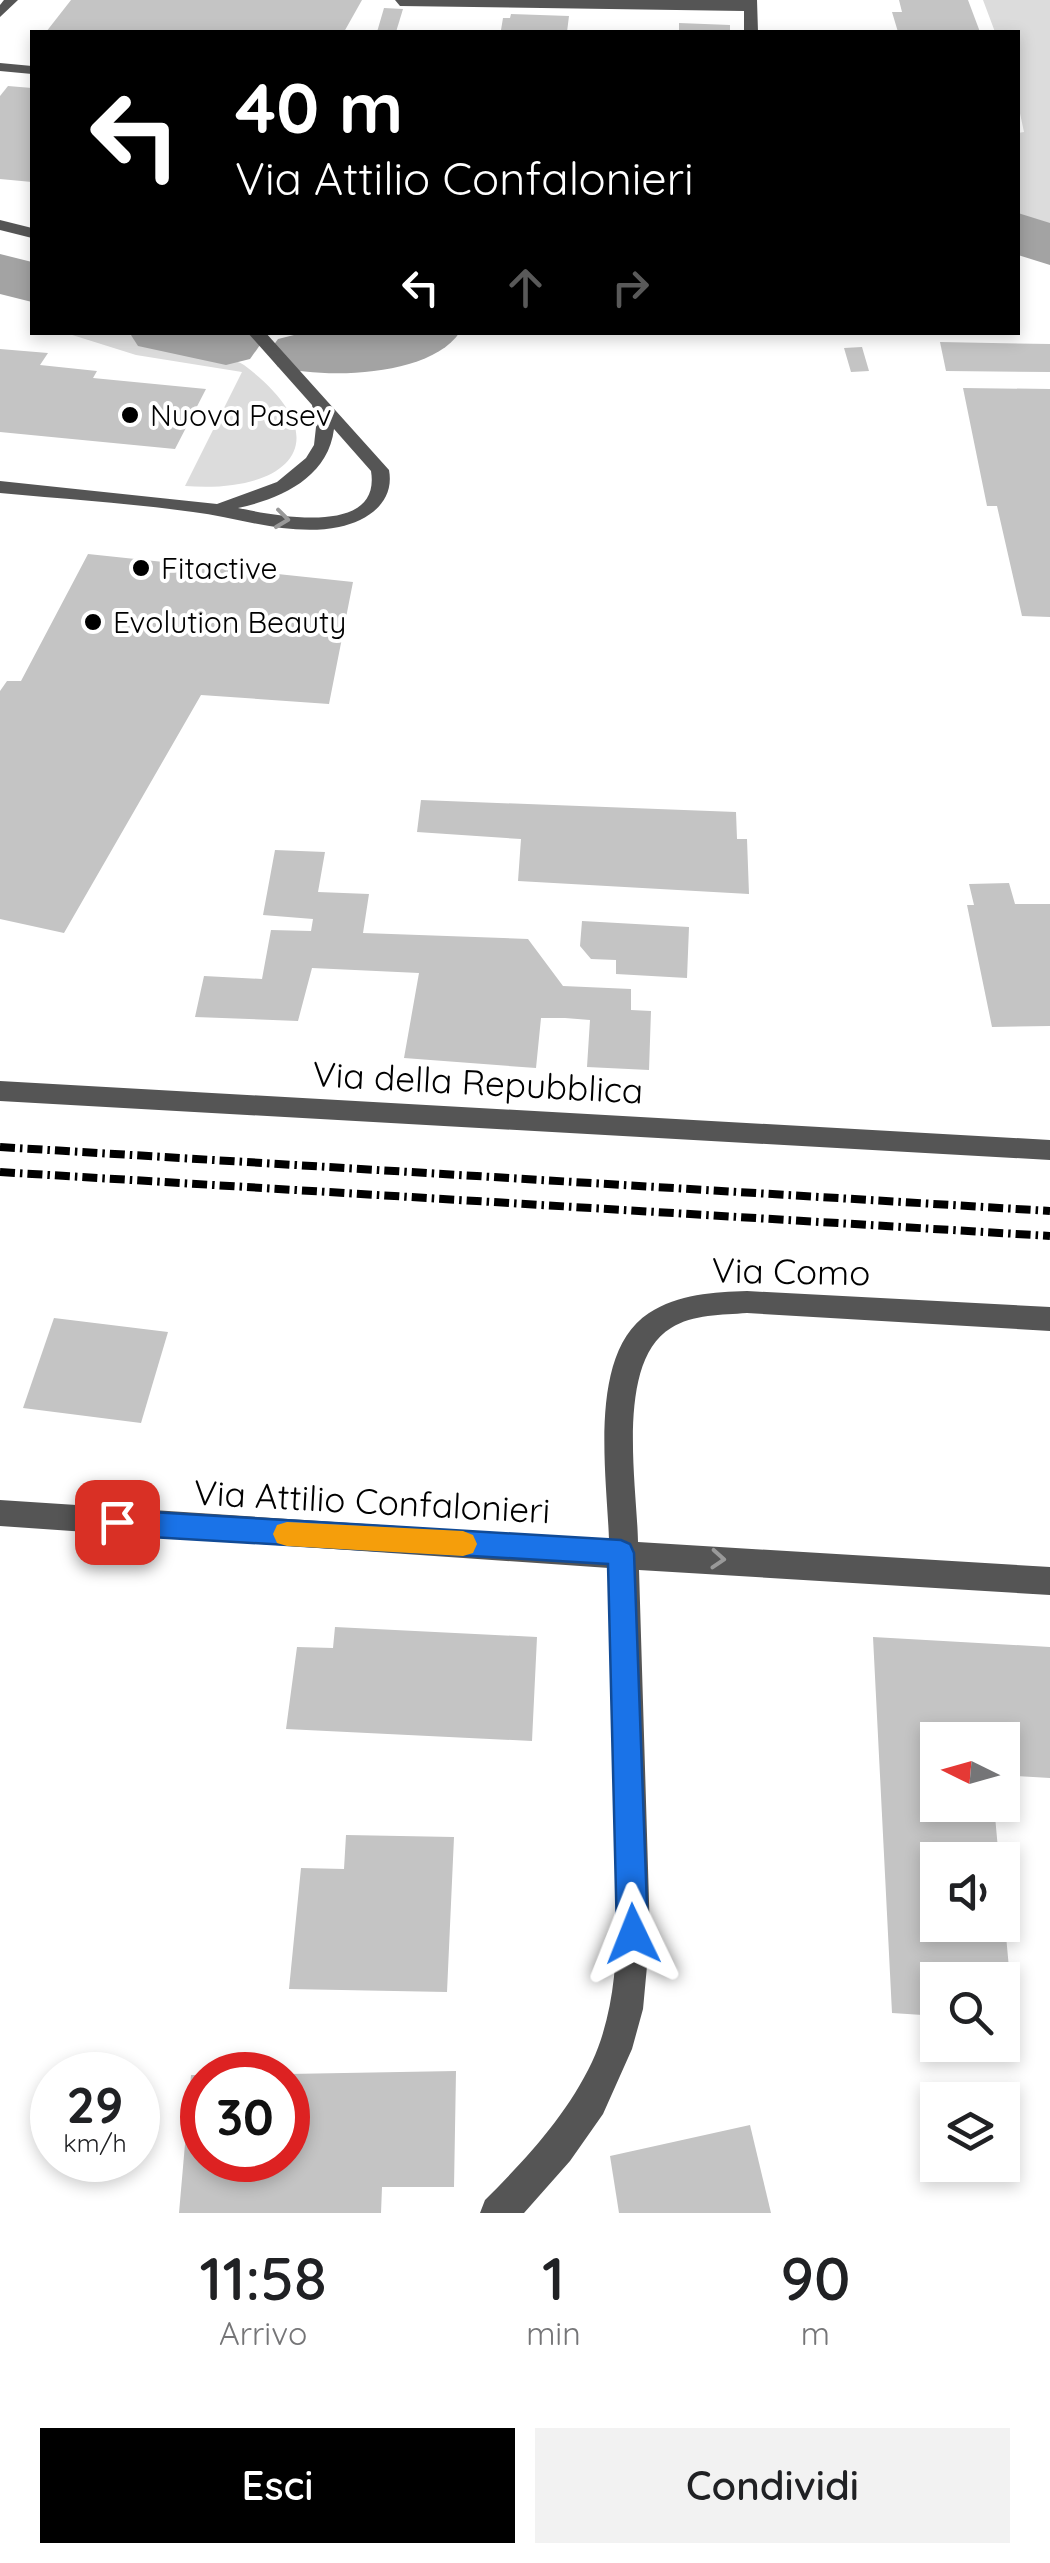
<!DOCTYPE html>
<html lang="it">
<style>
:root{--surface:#fff;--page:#f2f2f2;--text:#202124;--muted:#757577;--accent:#000}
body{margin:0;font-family:Quicksand,sans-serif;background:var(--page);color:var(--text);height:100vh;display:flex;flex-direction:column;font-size:38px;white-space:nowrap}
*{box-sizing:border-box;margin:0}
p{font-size:32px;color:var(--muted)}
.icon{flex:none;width:55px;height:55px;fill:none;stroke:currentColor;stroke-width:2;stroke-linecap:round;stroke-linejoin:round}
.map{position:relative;height:2213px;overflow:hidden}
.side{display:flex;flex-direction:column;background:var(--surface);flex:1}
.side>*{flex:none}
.top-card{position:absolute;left:30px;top:30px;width:990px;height:305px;border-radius:0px;box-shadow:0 5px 15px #0003;background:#000;color:#fff;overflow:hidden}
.needle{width:65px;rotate:275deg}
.buttons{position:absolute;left:920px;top:1722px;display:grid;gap:20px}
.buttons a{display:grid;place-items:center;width:100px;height:100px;border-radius:0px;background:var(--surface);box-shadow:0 5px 15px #0003;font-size:50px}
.speed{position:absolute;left:30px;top:2052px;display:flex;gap:20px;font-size:50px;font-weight:700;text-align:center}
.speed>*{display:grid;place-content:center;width:130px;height:130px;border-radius:50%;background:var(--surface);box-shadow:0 5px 15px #0003;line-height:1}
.speed small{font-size:25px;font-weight:400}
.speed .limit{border:15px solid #d22;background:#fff;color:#111}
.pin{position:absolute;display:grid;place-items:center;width:85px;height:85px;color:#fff;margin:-42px;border-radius:20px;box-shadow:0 5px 15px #0006}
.me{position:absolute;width:110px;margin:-55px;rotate:358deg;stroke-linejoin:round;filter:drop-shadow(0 0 8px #0008)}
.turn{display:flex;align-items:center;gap:35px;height:210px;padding:0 40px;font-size:45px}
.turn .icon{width:130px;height:130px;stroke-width:2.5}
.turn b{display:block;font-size:70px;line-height:85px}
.lanes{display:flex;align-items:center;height:95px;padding:0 40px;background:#0003;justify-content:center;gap:50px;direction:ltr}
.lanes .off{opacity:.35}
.eta{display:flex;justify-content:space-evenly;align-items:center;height:170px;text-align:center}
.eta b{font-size:60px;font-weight:600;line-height:70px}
.action{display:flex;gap:20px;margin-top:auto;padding:20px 40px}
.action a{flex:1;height:115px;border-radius:0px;background:var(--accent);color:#fff;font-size:40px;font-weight:600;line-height:115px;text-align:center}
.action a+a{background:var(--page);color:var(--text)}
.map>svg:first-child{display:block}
</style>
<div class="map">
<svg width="1050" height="2213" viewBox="0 0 1050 2213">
<rect width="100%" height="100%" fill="#fff"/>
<g fill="#dcdcdc">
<path d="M983,0h67v227l-32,-8v-86l6,-1 -6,-28v-72h-23z"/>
<path d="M66,333c17,-1 35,-2 53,-1 12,2 24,9 36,13 17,6 34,9 52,12 11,2 29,2 37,8 99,75 46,129 -59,121l57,-114 -106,-17z"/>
</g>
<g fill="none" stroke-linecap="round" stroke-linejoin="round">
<g fill="#a3a3a3" fill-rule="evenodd">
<path d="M1018,213l32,10v42l-32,-10z"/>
<path d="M0,254l32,8v40l-32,-8z"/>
<path d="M129,332h122l9,13 -10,14 -24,6 -88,-19z"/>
<path d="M460,332c-30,45 -134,47 -182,35l-10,-14 10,-14 24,-6z"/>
</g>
</g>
<g fill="#c4c4c4">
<path d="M71,0h291l-18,32h-298z"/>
<path d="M899,0h69l12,32h-82l-6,-20h10z"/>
<path d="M384,8l19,1 -7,23h-19z"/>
<path d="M511,14l58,2 -2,16h-60l-6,-2 2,-12h7z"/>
<path d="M679,23l51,2v7h-51z"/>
<path d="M8,86l24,2v94l-32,-3v-83z"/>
<path d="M940,342l110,2v28l-104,-1z"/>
<path d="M862,347l7,24 -18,1 -7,-24z"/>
<path d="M0,349l48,4 -8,12 57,6 -4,7 113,11 -31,60 -175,-17z"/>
<path d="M963,388l87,1v228l-28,-1 -25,-110h-10z"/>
<path d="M88,554l265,28 -24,122 -128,-9 -137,238 -64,-14v-228l7,-10h14z"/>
<path d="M421,800l315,12 1,27h10l2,55 -231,-13 3,-42 -104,-7z"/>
<path d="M275,850l50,2 -7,40 51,2 -6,39 165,6 35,47 68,3v21l20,1 -2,59 -62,-3 3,-47 -25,-2h-24l-5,50 -132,-10 15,-85 -107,-5 -14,53 -103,-4 9,-41 58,3 9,-49 40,1 2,-12 -50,-4z"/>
<path d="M1009,883l6,21h35v122l-58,1 -25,-122h7l-5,-21z"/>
<path d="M582,921l107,6 -2,51 -71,-4v-14l-25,-1 -11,-13z"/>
<path d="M54,1318l114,14 -27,91 -118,-15z"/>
<path d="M335,1627l202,10 -5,104 -246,-12 11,-82 36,1z"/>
<path d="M873,1637l177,10v131l-48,-3v-35h-64v65h56l5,55h-61v65h67l9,97 -12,-1v-41h-64v36l-46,-3z"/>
<path d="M346,1835l108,2 -7,155 -158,-3 12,-121 43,1z"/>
<path d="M456,2071l-2,116h-72l-1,26h-202l12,-138h11v85h86v-86z"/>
<path d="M750,2125l21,88h-152l-9,-57z"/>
</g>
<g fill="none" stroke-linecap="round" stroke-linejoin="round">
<g fill="#555" fill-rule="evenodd">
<path d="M4,0h14l-18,17v-12z"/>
<path d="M395,0h362l1,32h-14v-21l-344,-5z"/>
<path d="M0,63l32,3v8l-32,-3z"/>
<path d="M0,220l32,8v10l-32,-8z"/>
<path d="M247,332h18l124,138c6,32 -21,51 -50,57 -48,10 -98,-9 -146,-15 -64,-9 -129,-13 -193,-19v-12l217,23 60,-22 29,-24 8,-13 2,-18 -4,-22zM334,429l37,42c11,67 -98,44 -133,37 42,-9 90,-30 96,-79z"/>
<path d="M0,1081l1050,59v20l-1050,-59z"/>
<path d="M747,1291l303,16v24l-303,-18c-25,2 -54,1 -76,15 -56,34 -34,157 -33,214l412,25v28l-411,-25 11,364 -7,75 -11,40 -29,65 -33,47 -46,52h-44l5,-13c41,-41 82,-85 107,-138 35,-76 23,-169 22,-250 -2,-81 -3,-163 -5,-244l-609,-42v-26l609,40c-2,-64 -22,-187 40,-227 29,-19 65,-21 98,-22z"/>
</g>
<g stroke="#000" stroke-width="8" stroke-dasharray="15 5 2.5 5" stroke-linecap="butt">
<path d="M0,1147l1050,64"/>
<path d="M0,1172l1050,64"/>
</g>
</g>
<defs><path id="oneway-chevron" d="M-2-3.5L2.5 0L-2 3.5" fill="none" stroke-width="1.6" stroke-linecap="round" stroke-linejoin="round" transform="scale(2.5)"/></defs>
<g stroke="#999">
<use href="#oneway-chevron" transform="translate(282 519) rotate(7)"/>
<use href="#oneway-chevron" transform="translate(718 1559) rotate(4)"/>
</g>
<path fill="#1a73e8" stroke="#114b97" stroke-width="2.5" d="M117,1510l504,30 9,4 4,9 14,381 -4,11 -11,4 -11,-4 -5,-11 -9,-370 -491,-29 -9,-4 -4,-9 4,-8z"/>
<path fill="#f59e0b" d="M287,1522l176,9 10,4 4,9 -4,9 -10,3 -176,-10 -10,-3 -4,-9 4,-9z"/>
<g fill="#000" stroke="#fff" stroke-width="4">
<circle cx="130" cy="415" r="10"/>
<circle cx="141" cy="568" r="10"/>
<circle cx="93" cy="622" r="10"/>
</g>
<g text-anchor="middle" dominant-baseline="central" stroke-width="8" stroke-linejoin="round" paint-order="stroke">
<g font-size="30" fill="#000" stroke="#fff" text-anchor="start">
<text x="150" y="415">Nuova Pasev</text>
<text x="161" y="568">Fitactive</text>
<text x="113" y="622">Evolution Beauty</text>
</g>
<g font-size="35" fill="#000" stroke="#fff">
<text transform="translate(478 1082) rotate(3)">Via della Repubblica</text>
<text transform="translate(791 1271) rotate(1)">Via Como</text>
<text transform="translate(372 1501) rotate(3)">Via Attilio Confalonieri</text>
</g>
</g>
</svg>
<div class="buttons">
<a><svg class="needle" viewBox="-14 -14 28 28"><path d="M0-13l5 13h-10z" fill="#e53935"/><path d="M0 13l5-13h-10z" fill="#757577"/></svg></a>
<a><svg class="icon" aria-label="sound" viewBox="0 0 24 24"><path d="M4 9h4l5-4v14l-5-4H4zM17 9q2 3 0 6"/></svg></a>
<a><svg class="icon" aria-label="search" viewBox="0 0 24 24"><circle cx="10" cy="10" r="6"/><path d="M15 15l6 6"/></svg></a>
<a><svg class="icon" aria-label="layers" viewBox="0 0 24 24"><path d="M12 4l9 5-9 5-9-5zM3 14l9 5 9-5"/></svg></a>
</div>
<div class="speed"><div>29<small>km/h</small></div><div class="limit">30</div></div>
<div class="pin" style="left:117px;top:1522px;background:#d93025"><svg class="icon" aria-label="arrive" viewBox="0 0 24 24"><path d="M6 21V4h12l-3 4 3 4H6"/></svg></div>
<svg class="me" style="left:633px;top:1934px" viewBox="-20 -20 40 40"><path d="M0-17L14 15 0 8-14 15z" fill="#1a73e8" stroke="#fff" stroke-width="4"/></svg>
<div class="top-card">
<div class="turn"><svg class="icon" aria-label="left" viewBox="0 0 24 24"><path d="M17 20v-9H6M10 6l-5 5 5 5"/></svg><div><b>40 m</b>Via Attilio Confalonieri</div></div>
<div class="lanes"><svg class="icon" aria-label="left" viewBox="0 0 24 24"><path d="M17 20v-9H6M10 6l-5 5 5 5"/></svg><svg class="icon off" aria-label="ahead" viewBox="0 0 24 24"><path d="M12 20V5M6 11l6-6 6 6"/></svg><svg class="icon off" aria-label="right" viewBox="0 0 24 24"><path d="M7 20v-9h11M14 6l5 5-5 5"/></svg></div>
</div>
</div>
<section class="side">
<div class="eta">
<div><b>11:58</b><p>Arrivo</p></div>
<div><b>1</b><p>min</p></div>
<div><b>90</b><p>m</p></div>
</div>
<div class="action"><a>Esci</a><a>Condividi</a></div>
</section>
